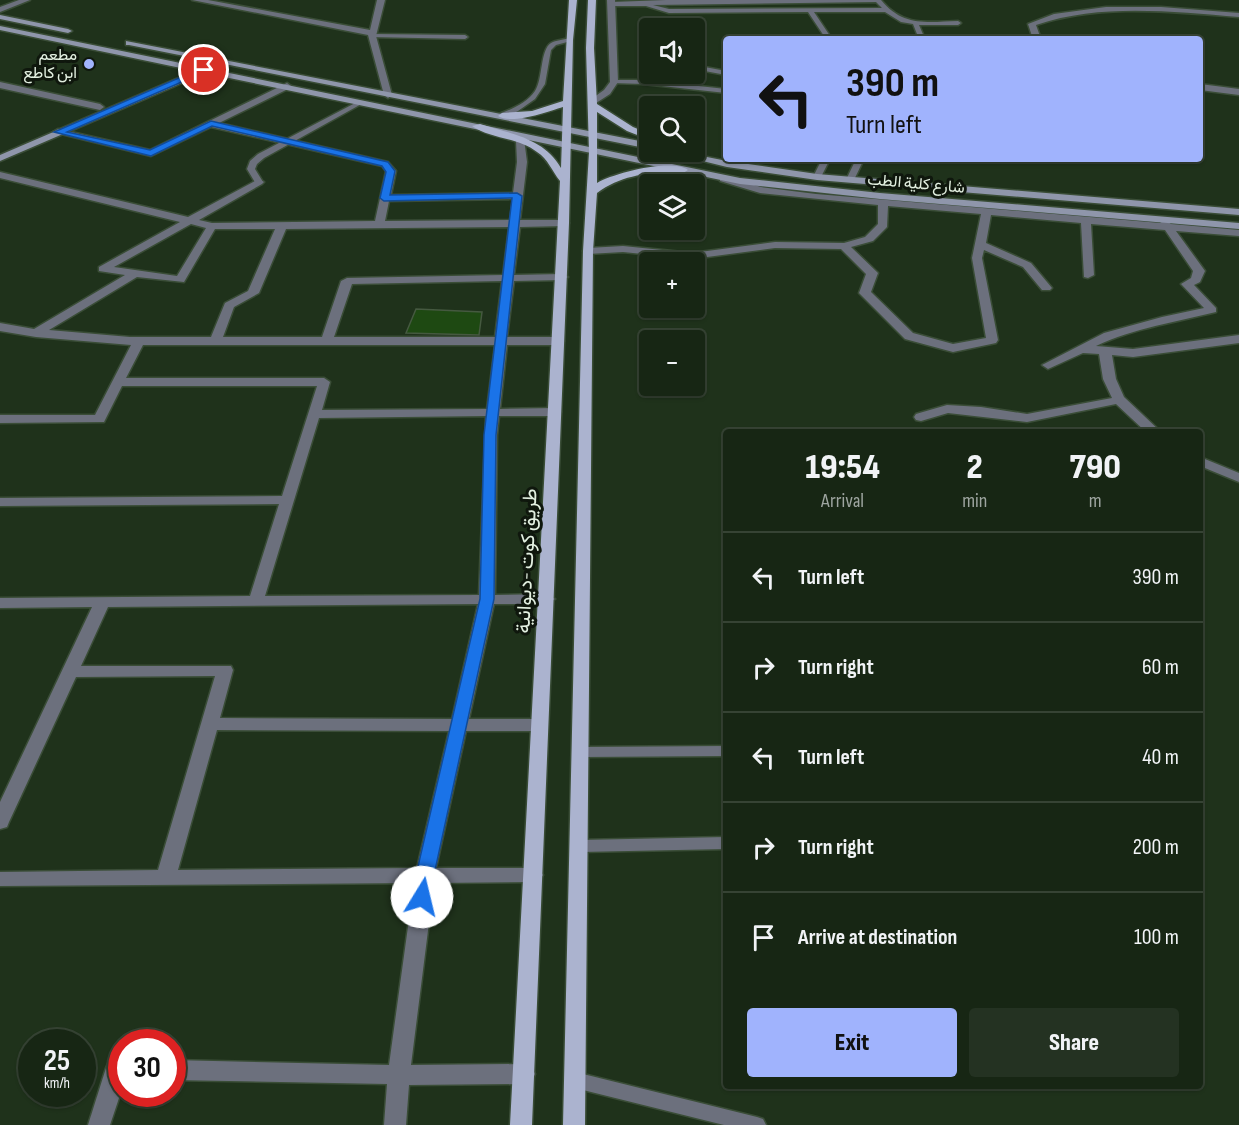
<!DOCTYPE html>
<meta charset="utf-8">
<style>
:root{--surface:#172614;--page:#243222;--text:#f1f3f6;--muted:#9ea5a0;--line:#364334;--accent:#a0b3fd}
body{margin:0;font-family:"Sofia Sans Condensed",Vazirmatn,sans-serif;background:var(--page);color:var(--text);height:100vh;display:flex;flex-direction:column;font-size:22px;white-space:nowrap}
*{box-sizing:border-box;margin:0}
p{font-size:20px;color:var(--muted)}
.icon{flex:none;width:33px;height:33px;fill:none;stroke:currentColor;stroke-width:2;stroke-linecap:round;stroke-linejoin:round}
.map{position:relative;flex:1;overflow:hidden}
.side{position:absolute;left:723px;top:429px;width:480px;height:660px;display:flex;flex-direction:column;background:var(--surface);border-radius:6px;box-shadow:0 2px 4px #0004,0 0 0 2px var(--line)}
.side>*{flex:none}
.banner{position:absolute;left:723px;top:36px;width:480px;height:126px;border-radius:6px;box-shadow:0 2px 4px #0004,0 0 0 2px var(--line);background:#a0b3fd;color:#111;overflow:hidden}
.controls{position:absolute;left:639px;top:18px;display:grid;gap:12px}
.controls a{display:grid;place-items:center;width:66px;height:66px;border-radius:6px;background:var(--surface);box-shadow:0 2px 4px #0004,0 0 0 2px var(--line);font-size:30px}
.speed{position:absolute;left:18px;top:1029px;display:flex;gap:12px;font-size:30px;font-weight:700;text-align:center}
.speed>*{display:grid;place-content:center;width:78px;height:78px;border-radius:50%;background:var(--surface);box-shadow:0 2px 4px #0004,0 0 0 2px var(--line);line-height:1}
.speed small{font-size:15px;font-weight:400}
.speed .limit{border:9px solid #d22;background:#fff;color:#111}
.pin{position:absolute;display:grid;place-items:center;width:51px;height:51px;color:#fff;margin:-26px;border:3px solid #fff;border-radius:50%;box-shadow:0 2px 6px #0007}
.me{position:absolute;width:66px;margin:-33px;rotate:9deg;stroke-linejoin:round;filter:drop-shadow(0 0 4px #0008)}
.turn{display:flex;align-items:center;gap:21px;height:126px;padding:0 24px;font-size:27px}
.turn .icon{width:78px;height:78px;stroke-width:2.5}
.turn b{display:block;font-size:42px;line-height:51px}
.eta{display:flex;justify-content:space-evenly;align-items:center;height:102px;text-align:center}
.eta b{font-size:36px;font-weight:800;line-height:42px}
.primary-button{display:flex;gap:12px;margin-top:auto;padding:12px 24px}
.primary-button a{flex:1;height:69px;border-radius:6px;background:var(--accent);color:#111;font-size:24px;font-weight:800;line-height:69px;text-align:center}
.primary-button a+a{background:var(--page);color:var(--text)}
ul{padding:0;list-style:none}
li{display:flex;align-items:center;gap:18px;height:90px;padding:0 24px;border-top:2px solid var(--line)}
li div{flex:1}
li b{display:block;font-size:22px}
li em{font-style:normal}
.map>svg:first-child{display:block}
</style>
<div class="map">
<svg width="1239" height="1125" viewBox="0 0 1239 1125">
<rect width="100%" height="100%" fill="#1f321b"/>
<path fill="#1e4912" stroke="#455940" stroke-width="1.5" d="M416,309l66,3 -3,23 -73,-2z"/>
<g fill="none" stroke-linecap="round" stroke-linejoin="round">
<g stroke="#3a4d37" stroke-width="3">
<g id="lane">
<path d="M666,0h215c22,27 46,22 77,21l3,2 -3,2h-39l6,14h-6l-6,-15 -12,-2 -16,-10h-71l18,27h-6l-18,-27 -139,1 -23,-7h-34l-3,-2 3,-2zM876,2l6,6 -213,1 -16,-4z"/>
<path d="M372,34l93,1 3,2 -3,2 -95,-2 -1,-1z"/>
<path d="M569,38l3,2 -1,1 -15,4 -5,5 -6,34 -10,15 -17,12 -13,7h-6v-4c13,-5 28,-11 36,-23 8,-12 5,-41 16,-48 5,-3 12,-3 18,-5z"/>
<path d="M650,59v5l-7,2 -3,-2z"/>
<path d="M694,65l32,6v4l-32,-6z"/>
<path d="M614,80h29l83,9v4l-83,-9 -31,-1v-2z"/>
<path d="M359,101l6,1 -101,56 -7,6 -2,5 8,13 -7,2 -9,-15 3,-8 8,-7z"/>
<path d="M822,159h8l-10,20h-6l-1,-2z"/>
<path d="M856,159h8l-11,23h-6l-1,-2z"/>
<path d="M726,746v10l-145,1 -5,-2 -2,-3 2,-3 5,-2z"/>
<path d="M726,837v12l-146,3 -5,-2 -3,-4 3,-4 5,-2z"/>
<path d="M575,1072l182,45 6,2 3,6h-42l-149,-37 -6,-3 -3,-5 3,-5z"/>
</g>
</g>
<g stroke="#3a4d37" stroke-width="3">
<g id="street">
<path d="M19,0h11l-30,12v-5z"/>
<path d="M192,0h16l162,30 7,-30h8l-9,36 16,59 -4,3 -4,-3 -16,-60z"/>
<path d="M607,0h8l3,82 -8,12 -17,11 -3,-1v-4l14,-10 6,-8z"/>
<path d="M1106,7h55l78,6v4c-67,-5 -137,-14 -203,8l5,14h-8l-5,-15 26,-10z"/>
<path d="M0,82l100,22 4,3 -4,3 -100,-22z"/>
<path d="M287,83l4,3 -1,2 -71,35 169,39 8,9 -5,24 122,-2 4,-31 -1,-21 8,-2 3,23 -7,58h44l5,3 -5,3 -44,1 -6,48 48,-1 6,3 -6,3 -48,1 -7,56h51l6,4 -6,4h-51l-7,64 55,-1 6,4 -6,4h-56l-2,19 -2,160 52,-1 8,5 -8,5h-53l-25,115h70l6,2 3,4 -3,4 -6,2h-73l-30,137h97l7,2 3,5 -3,5 -7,2 -99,1 -23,182 113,-1 8,3 3,7 -3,7 -8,3 -115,1 -3,40h-22l3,-41 -215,-4v-20l217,5 25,-182 -414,3v-14l158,-2 57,-194 -139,1 -67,145 -2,5 -7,2v-27l92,-195 -92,1v-10l250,-2 29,-92 -279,2v-8l282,-2 35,-110h-195l-18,36 -104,1v-8h95l36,-70 -95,-8 -36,-6v-8l34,6 91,-54 -26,-4v-4l81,-45 -180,-44v-6l188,45 71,-38 5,3 -2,2 -63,36 13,3 163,-2 11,-50 -4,-5 -171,-39 -60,29 -98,-24 5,-3 92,21zM513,199l-3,21 -125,1 4,-20zM191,224l15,4 -29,48 -63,-9zM509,227l-6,48 -156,3 -6,3 -19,56h-99l11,-30 25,-14 27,-64zM215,229h60l-27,62 -23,12 -14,34h-81l-81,-7 88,-53 47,5zM502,281l-7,56h-161l18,-53zM143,345h352l-8,64 -165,1 8,-28 -6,-4h-198zM486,416l-7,179 -214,1 54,-178zM478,604l-26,115 -232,-1 13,-48 -2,-4h-150l27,-59zM217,730l232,1 -32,137 -239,2z"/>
<path d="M1200,84l39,5v6l-39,-5z"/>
<path d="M723,176l38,11 55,7 344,29 5,-3 6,4 68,6v6l-63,-5 29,40 -5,11 -6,3 22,23v4c-40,10 -82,16 -120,34l37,3 106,-14v8l-106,14 -21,-2 4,24 8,18 37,35h-15l-30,-28 -89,18 -79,-9 -27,8 -5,-1 -2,-3 2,-3 31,-9 34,2 46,7 85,-16 -9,-19 -4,-25 -16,-1 -35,16 -6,-4 62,-32 58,-16 42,-9 -23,-24 10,-6 2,-7 -28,-41 -74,-6 3,51 -6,3 -4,-1 -3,-54 -90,-8 -5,28 45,20 21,25 -2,2h-8l-19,-23 -39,-17 -2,8 16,82 -2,3 -43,9 -48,-13 -46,-46 7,-19 -25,-25 -66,-1 -83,11 -69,-7 -35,2 -5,-3 5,-3 35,-2 69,7 83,-11 69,1 21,-6 13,-13v-19l-118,-12 -40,-12v-4zM888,206l93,8 -9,44 14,80 -33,6 -40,-11 -42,-41 7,-19 -27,-26 22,-6 14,-14z"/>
<path d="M1200,457l39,16v9l-39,-16z"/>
<path d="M117,1058h5v31l-12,36h-22l18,-57 3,-7z"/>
</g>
</g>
<g stroke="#3a4d37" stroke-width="3">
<g id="secondary">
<path d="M0,15l68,14 4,2 -4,2 -68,-14z"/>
<path d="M0,26l740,152 140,15 359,30v6l-359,-30 -140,-15 -535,-111 -205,88v-6l195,-84 -195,-41z"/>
<path d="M126,41l524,102v6l-521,-104h-3z"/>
<path d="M666,152h16l45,9 90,13 422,35v6l-422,-35 -90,-13z"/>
</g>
</g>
<g stroke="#3a4d37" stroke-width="3">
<g id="primary">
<path d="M569,0h8l-4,40 -4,183 -37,902h-22l50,-944c-8,-10 -12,-22 -23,-29 -19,-15 -47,-13 -65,-26l8,-2c31,10 64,14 81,44l2,-61c-16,5 -52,18 -65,9l4,-3 30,-2 31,-10z"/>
<path d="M588,0h8l-2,48 3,56 36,23 17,7v6l-23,-9 -30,-19v71c17,-10 75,-25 91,-13l-5,3c-32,-1 -60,1 -86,20l-4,58 -8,874h-22l20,-874 6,-99 -3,-104z"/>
<path d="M680,152h12l15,7 -8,2z"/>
</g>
</g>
<use href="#lane" fill="#6c707d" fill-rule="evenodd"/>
<use href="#street" fill="#6c707d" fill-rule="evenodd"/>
<use href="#secondary" fill="#8f96ab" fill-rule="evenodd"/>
<use href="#primary" fill="#abb3cf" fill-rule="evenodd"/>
</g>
<path fill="#1a73e8" stroke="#114b97" stroke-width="1.5" d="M204,67l4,3 -1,1 -140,61 83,18 61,-29 177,41 7,9 -5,24 127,-2 5,3 -26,239 -2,164 -60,276 -6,27 -6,2 -6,-2 -3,-5 3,-22 64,-276 4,-164 28,-237 -128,3 -4,-3 6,-26 -4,-6 -170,-40 -61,30 -97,-24z"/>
<circle fill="#a0b3fd" stroke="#0f170d" stroke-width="2" cx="89" cy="64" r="6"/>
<g text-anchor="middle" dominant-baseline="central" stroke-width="6" stroke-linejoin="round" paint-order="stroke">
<g font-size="16" fill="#e3f0e1" stroke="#0f170d" text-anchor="end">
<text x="77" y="55">مطعم<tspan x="77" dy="18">ابن كاطع</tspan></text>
</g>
<g font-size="16" fill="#e3f0e1" stroke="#0f170d">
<text transform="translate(916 184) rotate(5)">شارع كلية الطب</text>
</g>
<g font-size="20" fill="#e3f0e1" stroke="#0f170d">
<text transform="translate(527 561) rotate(-87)">طريق كوت -ديوانية</text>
</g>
</g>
</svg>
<div class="controls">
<a><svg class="icon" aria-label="sound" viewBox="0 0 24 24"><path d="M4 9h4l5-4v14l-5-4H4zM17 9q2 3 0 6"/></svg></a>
<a><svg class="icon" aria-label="search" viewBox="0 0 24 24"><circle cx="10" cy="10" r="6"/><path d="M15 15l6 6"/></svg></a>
<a><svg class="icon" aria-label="layers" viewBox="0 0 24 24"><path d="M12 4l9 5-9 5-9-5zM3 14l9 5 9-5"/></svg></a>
<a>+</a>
<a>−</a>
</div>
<div class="speed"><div>25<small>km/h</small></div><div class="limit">30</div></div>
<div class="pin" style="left:204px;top:70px;background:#d93025"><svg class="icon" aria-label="arrive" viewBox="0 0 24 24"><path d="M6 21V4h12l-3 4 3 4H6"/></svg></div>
<svg class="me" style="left:422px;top:897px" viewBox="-20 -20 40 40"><circle r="19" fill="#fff"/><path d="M0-13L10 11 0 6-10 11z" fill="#1a73e8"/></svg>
<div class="banner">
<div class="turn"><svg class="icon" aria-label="left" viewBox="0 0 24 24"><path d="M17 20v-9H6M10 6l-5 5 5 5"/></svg><div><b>390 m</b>Turn left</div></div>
</div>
<section class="side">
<div class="eta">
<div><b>19:54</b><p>Arrival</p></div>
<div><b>2</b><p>min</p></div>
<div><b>790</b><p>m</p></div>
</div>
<ul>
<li><svg class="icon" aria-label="left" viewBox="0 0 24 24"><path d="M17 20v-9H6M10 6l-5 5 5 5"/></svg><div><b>Turn left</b></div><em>390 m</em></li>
<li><svg class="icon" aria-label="right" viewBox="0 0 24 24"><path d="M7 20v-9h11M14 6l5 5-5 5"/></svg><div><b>Turn right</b></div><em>60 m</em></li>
<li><svg class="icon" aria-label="left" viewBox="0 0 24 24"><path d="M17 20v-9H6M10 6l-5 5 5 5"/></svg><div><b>Turn left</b></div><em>40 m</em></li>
<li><svg class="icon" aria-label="right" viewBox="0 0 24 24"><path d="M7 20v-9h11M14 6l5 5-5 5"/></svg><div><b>Turn right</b></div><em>200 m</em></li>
<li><svg class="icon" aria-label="arrive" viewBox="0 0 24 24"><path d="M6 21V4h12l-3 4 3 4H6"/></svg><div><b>Arrive at destination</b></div><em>100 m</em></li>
</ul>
<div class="primary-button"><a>Exit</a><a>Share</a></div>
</section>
</div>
